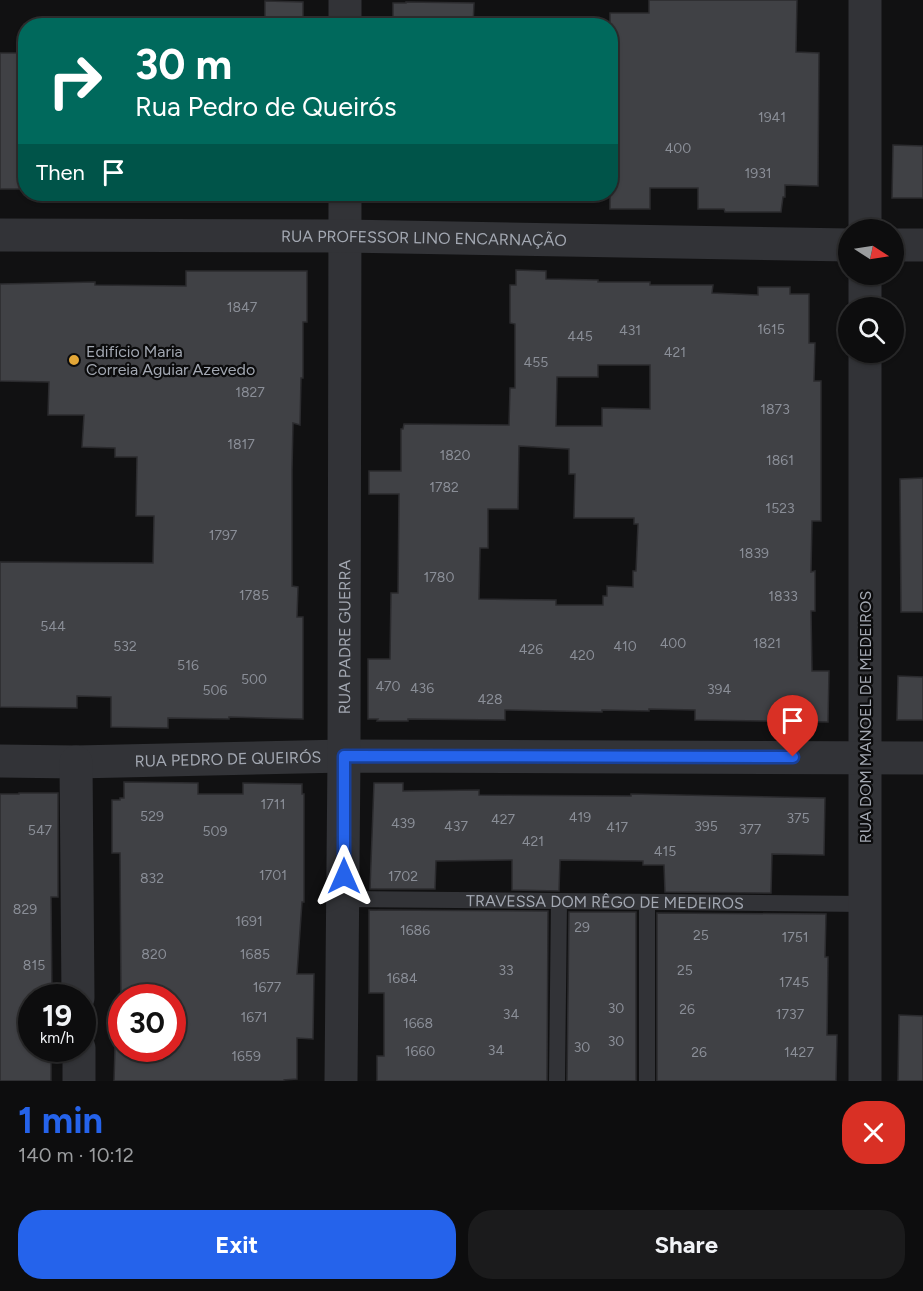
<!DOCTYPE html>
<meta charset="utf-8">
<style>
:root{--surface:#0d0d0e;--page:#1b1b1c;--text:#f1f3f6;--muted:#9a9c9e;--line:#2d2d2e;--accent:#2563eb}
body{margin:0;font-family:Figtree,sans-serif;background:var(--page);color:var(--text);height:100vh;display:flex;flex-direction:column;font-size:22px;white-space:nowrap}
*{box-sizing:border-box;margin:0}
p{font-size:20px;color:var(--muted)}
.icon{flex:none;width:33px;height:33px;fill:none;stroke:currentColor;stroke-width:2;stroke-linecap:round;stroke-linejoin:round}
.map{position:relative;height:1081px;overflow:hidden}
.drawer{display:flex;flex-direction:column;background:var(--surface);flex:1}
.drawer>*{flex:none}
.hud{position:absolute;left:18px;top:18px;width:600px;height:183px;border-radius:24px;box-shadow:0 2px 4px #0004,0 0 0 2px var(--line);background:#00695c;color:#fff;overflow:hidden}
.needle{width:39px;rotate:102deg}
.buttons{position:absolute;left:838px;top:219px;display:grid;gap:12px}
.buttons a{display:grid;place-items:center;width:66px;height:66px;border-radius:50%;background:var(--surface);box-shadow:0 2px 4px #0004,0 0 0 2px var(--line);font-size:30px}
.speed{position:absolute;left:18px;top:984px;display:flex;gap:12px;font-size:30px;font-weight:700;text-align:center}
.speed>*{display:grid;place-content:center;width:78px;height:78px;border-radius:50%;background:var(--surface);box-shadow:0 2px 4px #0004,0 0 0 2px var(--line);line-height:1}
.speed small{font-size:15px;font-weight:400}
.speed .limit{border:9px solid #d22;background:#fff;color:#111}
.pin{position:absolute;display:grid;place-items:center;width:51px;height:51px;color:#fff;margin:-62px -26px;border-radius:50% 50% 50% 0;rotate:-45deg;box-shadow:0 0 6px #0007}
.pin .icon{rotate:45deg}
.me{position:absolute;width:66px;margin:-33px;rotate:0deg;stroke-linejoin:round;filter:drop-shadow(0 0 4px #0008)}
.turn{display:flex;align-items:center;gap:21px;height:126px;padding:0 18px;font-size:27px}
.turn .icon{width:78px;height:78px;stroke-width:2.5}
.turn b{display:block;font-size:42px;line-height:51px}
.then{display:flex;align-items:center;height:57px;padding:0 18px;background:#0003;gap:12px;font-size:22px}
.round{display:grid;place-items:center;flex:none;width:63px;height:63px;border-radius:24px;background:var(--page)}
.overview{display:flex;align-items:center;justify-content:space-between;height:102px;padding:0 18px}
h1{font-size:36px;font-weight:700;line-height:45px;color:var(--accent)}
.action{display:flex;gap:12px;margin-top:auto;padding:12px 18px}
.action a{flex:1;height:69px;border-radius:24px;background:var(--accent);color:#fff;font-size:24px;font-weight:700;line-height:69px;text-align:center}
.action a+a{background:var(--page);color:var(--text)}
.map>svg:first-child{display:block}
</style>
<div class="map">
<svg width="923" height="1081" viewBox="0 0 923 1081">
<rect width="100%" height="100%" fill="#111112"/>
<g fill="#404145" stroke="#2b2b2e" stroke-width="1.5" fill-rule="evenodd">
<path d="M649,0h148l-1,52 23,1 -1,133 -33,-1v12h-2l-2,15h-56l-1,-3h-26v-21h-48v21h-40v-196h39z"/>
<path d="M265,1l38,1v24h-38z"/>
<path d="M406,2l68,1 -1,23h-80v-23h13z"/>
<rect x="0" y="53" width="26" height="136"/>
<path d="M893,145l30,1v52h-31z"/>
<path d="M516,270l30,1v8l52,1v2h52v3h63l-1,8 46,2v-8h32v7h19v49h6l-1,38h7v140h-9l-1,51 4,-1v40h-4l1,60h17l-1,51 -133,-2v-10l-46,-1v2l-47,-1v2l-97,-2v10l-97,-1v2h-31l1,-2h-10v-60h22l1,-66h7l1,-99h-30v-23h32v-42h2l1,-5 105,1 1,-37h5v-64l-5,-1v-38h6zM598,365h52v44l-48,-1v18h-46l1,-49h41zM519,446l50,3v25h6l-1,44h60v6h4l-2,47h-3v16l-26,-1v10h-4v9h-47v-5l-77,-1 1,-51h8v-39h30z"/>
<path d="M186,271h121v51h-4v56h-2l-1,47 -7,-2 -1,47v116l6,1 -1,30h6v102l-74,-2v2l-61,-1v10l-57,-1v-30l-34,-1v12l-77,-1v-145l153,1 1,-47h-18l1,-59h-22v-9l-33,-1 2,-32h-36l1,-33 -49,-1v-97l95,-2v3l91,1z"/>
<path d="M923,478v134h-22l-1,-133z"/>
<path d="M898,676l25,1v43h-26z"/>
<path d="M124,782l74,1v11h45v-11l59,1v10h2v108h-2l-5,72h17l-1,65 -16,-1v41l-13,1v1h-170l1,-33h57v-50h-51l-1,-145h-8v-53h8v-2h4z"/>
<path d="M374,783h29v8l76,-1v5l152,1v-2l194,4 -1,57 -52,-1 -1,39 -106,-1 -1,-27h-21v-4l-83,-1 -1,31 -47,-1v-30l-76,1 -1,28h-65z"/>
<path d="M19,793h39v104h-7l1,101h-20v50h19v33h-51v-287h19z"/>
<path d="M369,910l179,1 -1,170h-170v-25h7v-63h-15z"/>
<path d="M569,912h67v169h-69z"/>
<path d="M657,913l169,1 -1,43h3l-1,78h10l-1,46h-179z"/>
<path d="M899,1015l24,1v65h-25z"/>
</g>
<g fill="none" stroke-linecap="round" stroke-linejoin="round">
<g stroke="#323337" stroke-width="16">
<path id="s1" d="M344,899l522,5"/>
<path d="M647,903v178"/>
<path d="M557,1081l2,-180"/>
</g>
<g stroke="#323337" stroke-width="33">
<path d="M345,0v26"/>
<path d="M865,230v-230"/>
<path d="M865,308v-34"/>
<path d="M865,352v729"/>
<path id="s2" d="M0,761l76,1 268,-6 579,2"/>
<path d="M76,762l2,236"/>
<path d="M79,1048v33"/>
<path id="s3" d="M341,1081l3,-325 1,-562"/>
</g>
<g stroke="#323337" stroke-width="33">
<path id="s4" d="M0,235l345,1 504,9"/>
<path d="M894,245h29"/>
</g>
</g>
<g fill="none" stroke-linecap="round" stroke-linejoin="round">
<g stroke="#184099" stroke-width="15">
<path id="route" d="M344,876v-120l449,1"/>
</g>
<use href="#route" stroke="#2563eb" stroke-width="10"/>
</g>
<circle fill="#e4a737" stroke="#0c0c0d" stroke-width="2" cx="74" cy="360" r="6"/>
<g text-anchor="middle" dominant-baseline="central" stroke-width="4.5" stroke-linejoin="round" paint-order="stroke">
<g font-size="14" fill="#8a8e97">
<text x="772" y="117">1941</text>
<text x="678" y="148">400</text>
<text x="758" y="173">1931</text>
<text x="242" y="307">1847</text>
<text x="771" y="329">1615</text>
<text x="630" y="330">431</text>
<text x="580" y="336">445</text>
<text x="675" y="352">421</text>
<text x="536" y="362">455</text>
<text x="250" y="392">1827</text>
<text x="775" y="409">1873</text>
<text x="241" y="444">1817</text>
<text x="455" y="455">1820</text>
<text x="780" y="460">1861</text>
<text x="444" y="487">1782</text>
<text x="780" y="508">1523</text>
<text x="223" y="535">1797</text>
<text x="754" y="553">1839</text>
<text x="439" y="577">1780</text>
<text x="254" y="595">1785</text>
<text x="783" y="596">1833</text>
<text x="53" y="626">544</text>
<text x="673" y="643">400</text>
<text x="767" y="643">1821</text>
<text x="125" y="646">532</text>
<text x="625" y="646">410</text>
<text x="531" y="649">426</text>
<text x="582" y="655">420</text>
<text x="188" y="665">516</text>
<text x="254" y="679">500</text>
<text x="388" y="686">470</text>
<text x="422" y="688">436</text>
<text x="719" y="689">394</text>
<text x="215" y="690">506</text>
<text x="490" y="699">428</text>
<text x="273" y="804">1711</text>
<text x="152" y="816">529</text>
<text x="580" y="817">419</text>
<text x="798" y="818">375</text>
<text x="503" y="819">427</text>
<text x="403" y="823">439</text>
<text x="456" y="826">437</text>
<text x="706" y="826">395</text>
<text x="617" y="827">417</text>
<text x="750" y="829">377</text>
<text x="40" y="830">547</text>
<text x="215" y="831">509</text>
<text x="533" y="841">421</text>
<text x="665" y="851">415</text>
<text x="273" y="875">1701</text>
<text x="403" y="876">1702</text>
<text x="152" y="878">832</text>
<text x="25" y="909">829</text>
<text x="249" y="921">1691</text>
<text x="582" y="927">29</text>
<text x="415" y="930">1686</text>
<text x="701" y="935">25</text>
<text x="795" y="937">1751</text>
<text x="154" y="954">820</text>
<text x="255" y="954">1685</text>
<text x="34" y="965">815</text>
<text x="506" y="970">33</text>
<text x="685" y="970">25</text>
<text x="402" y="978">1684</text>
<text x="794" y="982">1745</text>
<text x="267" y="987">1677</text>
<text x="616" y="1008">30</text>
<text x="687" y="1009">26</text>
<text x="511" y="1014">34</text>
<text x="790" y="1014">1737</text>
<text x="254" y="1017">1671</text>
<text x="418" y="1023">1668</text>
<text x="616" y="1041">30</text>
<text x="582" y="1047">30</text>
<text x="496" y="1050">34</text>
<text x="420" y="1051">1660</text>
<text x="699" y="1052">26</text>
<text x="799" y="1052">1427</text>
<text x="246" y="1056">1659</text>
</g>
<g font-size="16" fill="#a3a8b2" stroke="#0c0c0d">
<text stroke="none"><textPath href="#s4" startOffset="424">RUA PROFESSOR LINO ENCARNAÇÃO</textPath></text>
<text stroke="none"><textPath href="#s3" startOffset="444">RUA PADRE GUERRA</textPath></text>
<text transform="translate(865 717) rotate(-90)">RUA DOM MANOEL DE MEDEIROS</text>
<text stroke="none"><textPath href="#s2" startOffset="228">RUA PEDRO DE QUEIRÓS</textPath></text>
<text stroke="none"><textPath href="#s1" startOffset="261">TRAVESSA DOM RÊGO DE MEDEIROS</textPath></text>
</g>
<g font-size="16" fill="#a3a8b2" stroke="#0c0c0d" text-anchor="start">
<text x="86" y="351">Edifício Maria<tspan x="86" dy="18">Correia Aguiar Azevedo</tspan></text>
</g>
</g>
</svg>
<div class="buttons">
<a><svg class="needle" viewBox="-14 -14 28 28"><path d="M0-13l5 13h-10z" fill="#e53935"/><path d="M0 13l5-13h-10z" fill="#9a9c9e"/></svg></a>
<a><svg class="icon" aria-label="search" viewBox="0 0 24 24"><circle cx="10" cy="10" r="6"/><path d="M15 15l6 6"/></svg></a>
</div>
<div class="speed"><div>19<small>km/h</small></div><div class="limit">30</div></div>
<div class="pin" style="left:793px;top:757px;background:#d93025"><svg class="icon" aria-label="arrive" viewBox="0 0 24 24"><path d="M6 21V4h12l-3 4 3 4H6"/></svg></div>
<svg class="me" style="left:344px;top:876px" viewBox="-20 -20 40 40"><path d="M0-17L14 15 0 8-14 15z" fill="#2563eb" stroke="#fff" stroke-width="4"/></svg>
<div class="hud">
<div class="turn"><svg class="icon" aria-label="right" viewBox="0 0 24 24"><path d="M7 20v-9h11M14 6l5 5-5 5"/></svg><div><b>30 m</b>Rua Pedro de Queirós</div></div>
<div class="then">Then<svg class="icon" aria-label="arrive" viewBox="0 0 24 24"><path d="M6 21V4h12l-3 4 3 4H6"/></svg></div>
</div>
</div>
<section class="drawer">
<div class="overview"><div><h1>1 min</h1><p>140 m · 10:12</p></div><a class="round" style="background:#d93025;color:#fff"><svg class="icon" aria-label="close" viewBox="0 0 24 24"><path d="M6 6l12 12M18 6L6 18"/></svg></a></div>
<div class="action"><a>Exit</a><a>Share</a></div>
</section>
